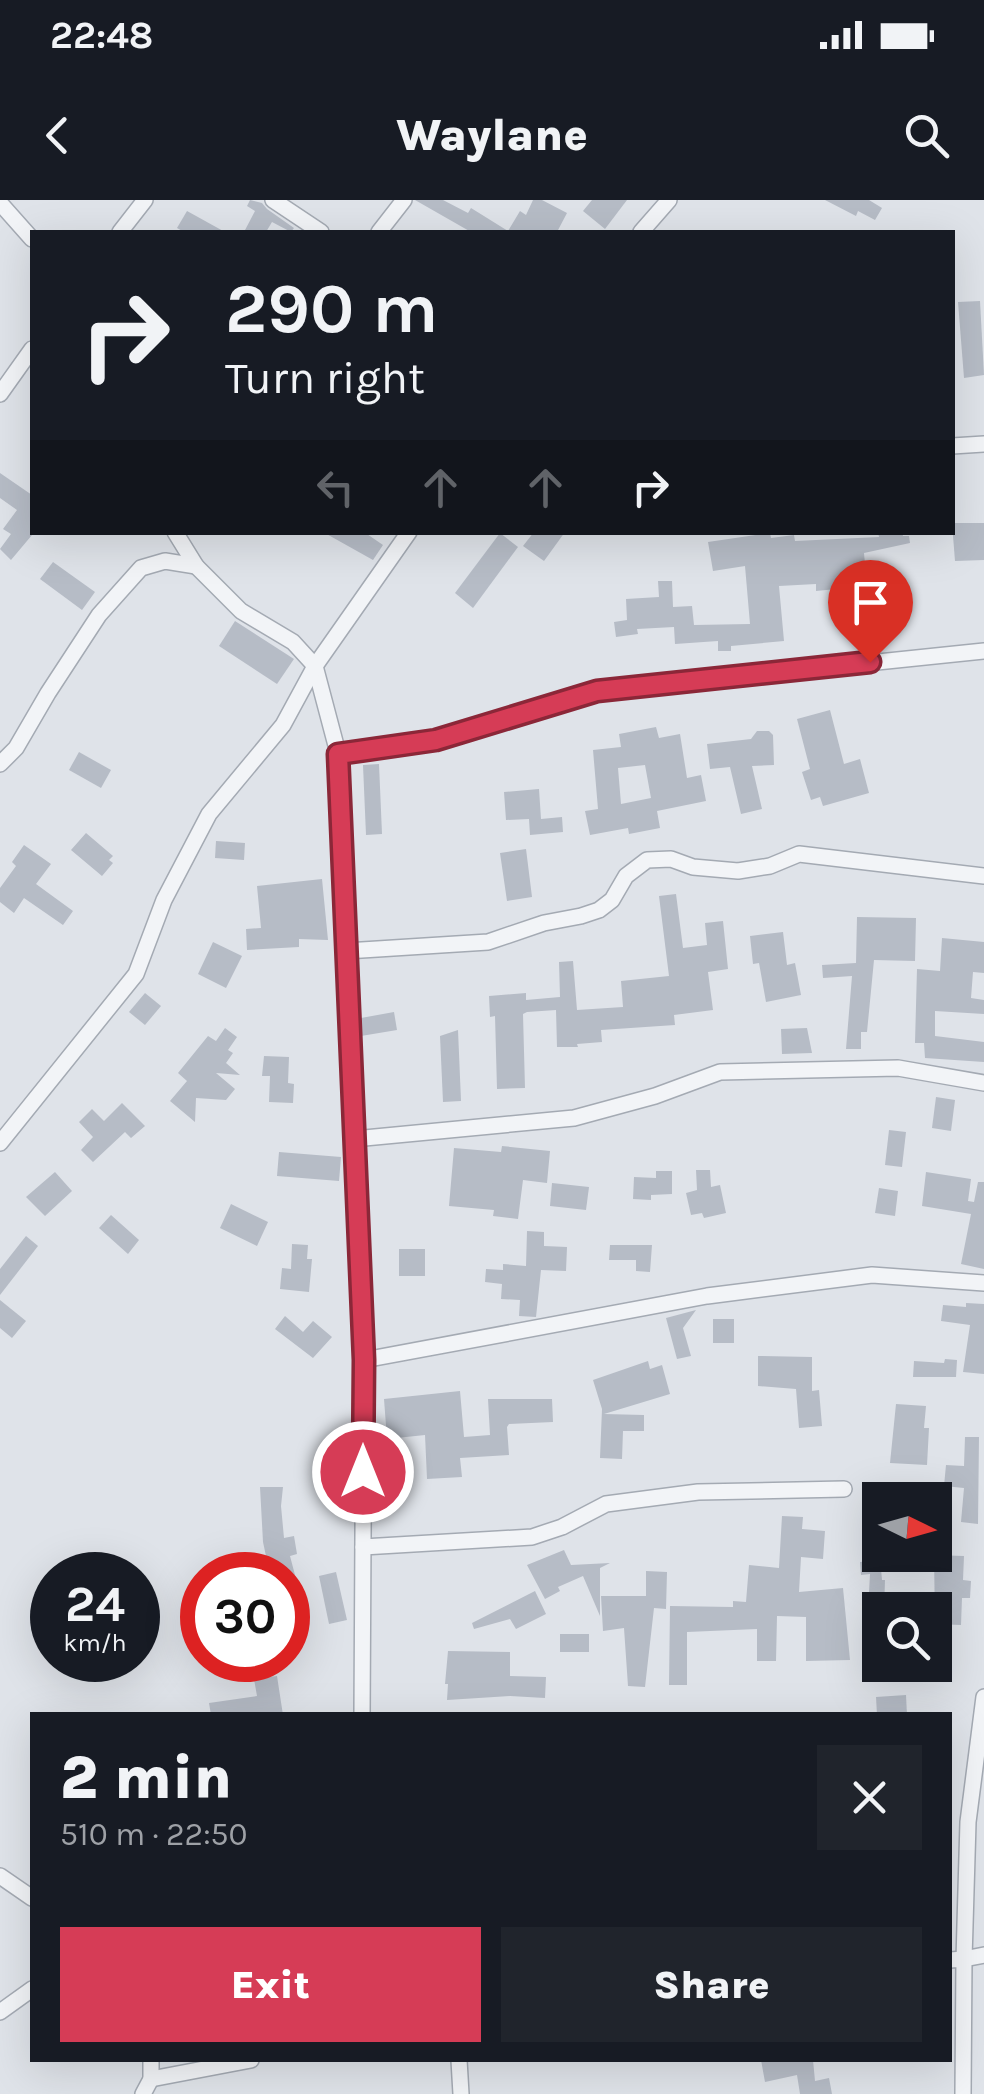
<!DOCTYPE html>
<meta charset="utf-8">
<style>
:root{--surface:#171b24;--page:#20242c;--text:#f1f3f6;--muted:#9ea1a6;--accent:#d63c56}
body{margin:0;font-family:Karla,sans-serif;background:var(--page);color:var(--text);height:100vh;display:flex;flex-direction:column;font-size:38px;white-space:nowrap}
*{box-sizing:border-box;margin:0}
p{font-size:32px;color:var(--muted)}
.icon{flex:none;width:55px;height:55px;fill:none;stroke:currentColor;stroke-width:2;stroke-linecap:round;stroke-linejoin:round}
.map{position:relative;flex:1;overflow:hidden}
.details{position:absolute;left:30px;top:1512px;width:922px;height:350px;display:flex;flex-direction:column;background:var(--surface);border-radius:0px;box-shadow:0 10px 40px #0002}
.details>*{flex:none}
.top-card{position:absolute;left:30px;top:30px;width:925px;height:305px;border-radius:0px;box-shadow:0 10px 40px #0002;background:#171b24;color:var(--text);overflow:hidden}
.needle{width:65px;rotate:95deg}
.controls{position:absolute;left:862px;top:1282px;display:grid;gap:20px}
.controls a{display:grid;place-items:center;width:90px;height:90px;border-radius:0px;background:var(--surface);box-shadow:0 10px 40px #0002;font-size:50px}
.speed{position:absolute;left:30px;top:1352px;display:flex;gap:20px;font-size:50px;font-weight:700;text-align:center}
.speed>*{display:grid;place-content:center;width:130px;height:130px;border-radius:50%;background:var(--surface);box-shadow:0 10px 40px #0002;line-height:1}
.speed small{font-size:25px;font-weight:400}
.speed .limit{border:15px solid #d22;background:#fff;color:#111}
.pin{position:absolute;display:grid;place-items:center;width:85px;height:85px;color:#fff;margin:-102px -42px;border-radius:50% 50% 50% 0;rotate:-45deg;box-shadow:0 0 10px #0007}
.pin .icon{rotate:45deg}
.me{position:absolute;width:110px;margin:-55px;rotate:0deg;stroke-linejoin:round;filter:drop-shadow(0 0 8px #0008)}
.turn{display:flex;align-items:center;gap:35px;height:210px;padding:0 30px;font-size:45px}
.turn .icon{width:130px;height:130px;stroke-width:2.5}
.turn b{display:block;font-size:70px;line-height:85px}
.lanes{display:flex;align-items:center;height:95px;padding:0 30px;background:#0003;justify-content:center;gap:50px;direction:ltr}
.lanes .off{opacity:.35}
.round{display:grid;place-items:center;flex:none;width:105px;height:105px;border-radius:0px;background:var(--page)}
.summary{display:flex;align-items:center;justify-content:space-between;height:170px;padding:0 30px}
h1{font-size:60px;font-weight:800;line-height:75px}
.primary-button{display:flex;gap:20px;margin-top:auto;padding:20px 30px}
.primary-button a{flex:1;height:115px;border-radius:0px;background:var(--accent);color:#fff;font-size:40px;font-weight:800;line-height:115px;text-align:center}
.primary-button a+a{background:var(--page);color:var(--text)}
.status{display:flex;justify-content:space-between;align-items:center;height:70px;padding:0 50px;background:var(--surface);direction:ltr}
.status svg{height:28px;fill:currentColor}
header{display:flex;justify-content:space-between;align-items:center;height:130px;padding:0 30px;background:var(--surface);font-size:45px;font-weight:800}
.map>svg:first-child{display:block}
</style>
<div class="status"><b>22:48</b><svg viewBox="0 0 49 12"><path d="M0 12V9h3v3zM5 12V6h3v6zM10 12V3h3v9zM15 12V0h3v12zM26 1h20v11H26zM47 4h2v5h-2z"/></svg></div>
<header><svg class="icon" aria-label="back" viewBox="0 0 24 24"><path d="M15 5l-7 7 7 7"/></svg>Waylane<svg class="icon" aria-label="search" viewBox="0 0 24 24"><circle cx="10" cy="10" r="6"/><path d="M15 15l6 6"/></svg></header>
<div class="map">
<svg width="984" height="1894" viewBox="0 0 984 1894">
<rect width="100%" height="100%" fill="#dfe3e9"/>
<g fill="#b6bcc6" fill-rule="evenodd">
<path d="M250,0l12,3 5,6 27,19 -3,4 -19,-10 -6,10h-22l11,-21 -8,-5z"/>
<path d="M415,0h28l25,13 3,-5 37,23 12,-20 6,4 7,-15h9l25,13 -10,19h-86z"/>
<path d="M592,0h35l-22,29 -22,-18z"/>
<path d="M825,0h44l13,8 -7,12 -17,-9 -2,5z"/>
<path d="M187,11l38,21h-41l-7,-4z"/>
<path d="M980,101l4,74 -20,3 -6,-76z"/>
<path d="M0,273l32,22v40l-21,25 -11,-11 11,-15 -8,-5 14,-19 -17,-12z"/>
<path d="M952,323h32v37l-29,1z"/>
<path d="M323,332h41l19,13 -10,15z"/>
<path d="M534,332h31l-21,29 -21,-15z"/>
<path d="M878,332h24l1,4h6l1,7 -46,10 3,33 -51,5v-7l-37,2 5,55 -53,5v5h-13v-10l-43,3 -1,-17 -37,2 1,5 -22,3 -2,-15 13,-2 -1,-21 33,-2 -1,-16h14l1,26 19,-1 2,19 56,-1 -5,-58 -32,5 -5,-29 62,-9 1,5 23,-3 1,6 84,-4z"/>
<path d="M500,333l18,14 -45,61 -18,-15z"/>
<path d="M53,362l42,30 -13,18 -42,-31z"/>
<path d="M235,421l59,38 -17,25 -58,-38z"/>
<path d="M830,510l14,54 16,-5 9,34 -46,13 -3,-9 -9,3 -9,-28 8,-3 -13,-50z"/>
<path d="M656,527l3,11 21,-4 7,44 14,-3 5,26 -49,10 3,17 -31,6 -1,-6 -38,7 -5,-24 13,-2 -5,-59 28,-3 -2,-13zM645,565l6,33 -30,6 -3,-36z"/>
<path d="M757,531h12l4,4 1,30 -22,1 10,43 -21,5 -11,-47 -20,2 -3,-25 44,-5z"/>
<path d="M79,552l32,18 -10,18 -32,-18z"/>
<path d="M379,564l3,70 -16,1 -3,-70z"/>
<path d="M539,589l2,30 21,-2 1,15 -33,3 -1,-16 -23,1 -2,-28z"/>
<path d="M86,633l27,23 -4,4 4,3 -11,13 -31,-26z"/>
<path d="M216,641l29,2 -1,17 -29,-2z"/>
<path d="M24,645l27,19 -15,20 37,27 -10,14 -39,-27 -10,15 -14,-11v-14l16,-22 -4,-4z"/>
<path d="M526,649l6,48 -25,4 -7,-48z"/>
<path d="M322,679l6,61 -29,-1v8l-52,3 -1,-21 15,-1 -4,-42z"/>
<path d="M676,694l7,54 24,-3 -2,-22 18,-2 5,48 -20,3 5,38 -39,5 1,10 -74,5 1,12 -25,2 1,3h-21l-1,-37 -29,2 -4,2 2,74 -28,1 -2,-73 -5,1 -1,-21 37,-3v7l34,-3 -1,-35 14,-1 4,49 46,-3 -2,-26 48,-5 -10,-80z"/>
<path d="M857,717l59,1 -1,43 -41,-1 -7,72h-6v17h-15l6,-73 -29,2 -1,-13 34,-2z"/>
<path d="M783,732l4,33 8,-2 6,32 -35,7 -7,-39 -6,1 -3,-28z"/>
<path d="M942,738l42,4v31l-11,-1 -2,26 13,2v14l-49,-3v25l49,6v20l-59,-4 -1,-15h-9l2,-74 23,2z"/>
<path d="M213,742l29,14 -16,32 -28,-14z"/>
<path d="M145,793l16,13 -16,19 -16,-13z"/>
<path d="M394,812l3,18 -36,6v-18z"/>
<path d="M225,828l12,9 -9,13 5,3 -7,10 14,12 -24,-2 19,16 -9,11 -30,-2 -1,24 -25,-21 17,-20 -9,-8 30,-37 8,5z"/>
<path d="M807,828l5,25 -30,1 -1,-25z"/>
<path d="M458,830l3,71 -18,1 -3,-66z"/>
<path d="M264,856l25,1 -1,26 6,1 -1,19 -24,-1 1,-26h-8z"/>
<path d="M936,897l19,3 -4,31 -19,-3z"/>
<path d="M122,903l23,23 -14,12 -6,-6 -32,30 -12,-12 12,-13 -14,-15 13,-13 12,12z"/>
<path d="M889,930l17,2 -4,35 -17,-2z"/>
<path d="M502,946l48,5 -3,32 -24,-3 -5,39 -25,-3 1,-6 -45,-4 5,-58 47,4z"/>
<path d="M279,952l62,5 -2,24 -62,-5z"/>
<path d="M696,970h14l1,17 9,-2 6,28 -22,5 -2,-5 -11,2 -5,-22 11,-3z"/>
<path d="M656,971h16v23l-21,1v5l-18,-1 1,-22 22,1z"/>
<path d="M55,972l17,19 -27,25 -19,-19z"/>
<path d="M926,972l45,7 -3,22 6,1 4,-20h6v87l-23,-5 10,-50 -49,-8z"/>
<path d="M552,983l37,4 -3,23 -36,-4z"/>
<path d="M879,988l19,3 -3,25 -20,-3z"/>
<path d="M231,1004l37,18 -11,24 -37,-18z"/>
<path d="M111,1015l28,25 -11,14 -29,-26z"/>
<path d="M527,1031l17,1v14l23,1 -1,24 -25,-1 -5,47 -17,-1 1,-16 -19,-1 1,-15 -17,-2 1,-13 17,1v-6l23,2z"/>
<path d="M26,1036l12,10 -38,49v-26z"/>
<path d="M292,1044l16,1 -1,14h5l-3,33 -29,-3 2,-21 9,1z"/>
<path d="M610,1045h42l-2,27 -14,-1v-11h-27z"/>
<rect x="399" y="1049" width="26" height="27"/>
<path d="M0,1100l26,21 -14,17 -12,-10z"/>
<path d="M966,1103l18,1v70l-21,-2 7,-47 -29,-4 2,-16 23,2z"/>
<path d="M696,1110l-13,18 8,28 -14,3 -11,-41z"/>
<path d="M285,1116l18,16 10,-11 19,16 -19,21 -38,-29z"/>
<rect x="713" y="1119" width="21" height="24"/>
<path d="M758,1156l54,1v34l7,-1 3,36 -23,2 -3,-39 -38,-3z"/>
<path d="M945,1159l12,1 -1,17h-43l1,-16 30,2z"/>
<path d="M648,1161l2,8 12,-4 8,29 -66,20 40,1v16h-21l-1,28 -22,-1 2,-49 -9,-29z"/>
<path d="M460,1191l4,46 26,-2 -2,-36h64l1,23 -44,2 -2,3 2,28 -49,3 2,19 -35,2 -2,-44 -38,4 -3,-40z"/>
<path d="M896,1204l30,2 -2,22h5l-2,37 -37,-2z"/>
<path d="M965,1237h14l-1,87 -17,-2 3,-34 -20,-2 2,-21 18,1z"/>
<path d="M260,1287h23l-2,19 3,32 10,-2 3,18 -7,2 5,19h-25l-7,-33z"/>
<path d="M782,1316l21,1 -1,12 23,2 -2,28 -22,-2 -2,35 44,-4 7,72 -44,1v-44l-29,-1 -1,45h-19v-32l-70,3v53h-18l1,-79 63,1v-6l13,1 3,-37 30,3z"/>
<path d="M871,1346h8l3,34h3l-1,30h-16l2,-36 -9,1 -1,-13 10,-1z"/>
<path d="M564,1350l7,15 39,-2 -10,5v48l-17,-40 -25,11 2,4 -15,8 -18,-34z"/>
<path d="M934,1355l30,1 -1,24 8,1 -1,17h-8l-1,27 -26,-1z"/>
<path d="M646,1371l21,1 -1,37 -12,-1 -9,79 -17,-1 -4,-58 -21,3 -2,-35h45z"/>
<path d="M336,1372l11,48 -18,4 -10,-48z"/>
<path d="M535,1391l11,23 -30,15 -6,-10 -36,10 -2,-6z"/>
<rect x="560" y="1434" width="29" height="18"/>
<path d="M448,1451l62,1v24l36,1 -1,21 -35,-2 -63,4 1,-16h-3z"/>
<path d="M277,1476l6,39h-72l-2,-12 48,-7 -3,-17z"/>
<path d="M906,1495l1,20h-30l-1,-18z"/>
<path d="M761,1860h52l2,21 14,-3 3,16h-32l-3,-19 -32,7z"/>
</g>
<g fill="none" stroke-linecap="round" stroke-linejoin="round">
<g stroke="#a4aab3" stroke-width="18">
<g id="minor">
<path d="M273,0l48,32"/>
<path d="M0,3l32,36"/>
<path d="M120,32l25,-32"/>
<path d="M379,32l25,-32"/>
<path d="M641,32l28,-32"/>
<path d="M0,194l32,-45"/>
<path d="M952,246l32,-2"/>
<path d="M175,332l21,34 45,45 52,31 22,24 23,87 26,607 -2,355"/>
<path d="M338,553l99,-13 160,-49 387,-40"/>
<path d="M0,564l16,-16 32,-55 51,-78 42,-47 24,-7 31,5"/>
<path d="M346,751l142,-9 56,-19 37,-7 18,-6 13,-10 14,-24 21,-16 24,-1 22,8 45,4 32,-5 29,-12 185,22"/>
<path d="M354,939l220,-21 81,-22 65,-24 178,-4 86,15"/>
<path d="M0,943l136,-169 28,-74 45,-86 74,-89 32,-59 94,-134"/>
<path d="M364,1160l343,-64 165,-21 112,8"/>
<path d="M363,1347l169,-10 30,-10 44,-23 92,-12 146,-3"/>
<path d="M984,1497l-16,125 -4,137 20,-4"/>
<path d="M0,1676l32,22"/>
<path d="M950,1760l14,-1 -1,135"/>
<path d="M0,1812l32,-23"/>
<path d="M459,1860l2,34"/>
<path d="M151,1879l100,-19"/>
<path d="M143,1894l8,-15v-19"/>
</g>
</g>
<use href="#minor" stroke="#f2f4f7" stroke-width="15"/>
</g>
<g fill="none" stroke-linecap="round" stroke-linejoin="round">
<g stroke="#8b2738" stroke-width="25">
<path id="route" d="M363,1272l1,-112 -26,-606 98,-14 161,-49 273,-29"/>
</g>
<use href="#route" stroke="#d63c56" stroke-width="18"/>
</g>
</svg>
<div class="controls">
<a><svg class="needle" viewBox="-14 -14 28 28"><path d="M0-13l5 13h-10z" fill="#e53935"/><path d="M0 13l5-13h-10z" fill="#9ea1a6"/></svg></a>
<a><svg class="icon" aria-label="search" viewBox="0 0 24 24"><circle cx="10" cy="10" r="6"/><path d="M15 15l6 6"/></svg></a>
</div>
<div class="speed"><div>24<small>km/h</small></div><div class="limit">30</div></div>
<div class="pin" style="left:870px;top:462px;background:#d93025"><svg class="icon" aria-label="arrive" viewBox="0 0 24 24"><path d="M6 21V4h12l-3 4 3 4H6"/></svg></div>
<svg class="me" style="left:363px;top:1272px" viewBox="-20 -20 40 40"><circle r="17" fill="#d63c56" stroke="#fff" stroke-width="3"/><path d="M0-11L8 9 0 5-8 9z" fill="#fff"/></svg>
<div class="top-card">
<div class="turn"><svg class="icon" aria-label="right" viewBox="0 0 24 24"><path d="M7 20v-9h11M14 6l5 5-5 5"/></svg><div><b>290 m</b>Turn right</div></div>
<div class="lanes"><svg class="icon off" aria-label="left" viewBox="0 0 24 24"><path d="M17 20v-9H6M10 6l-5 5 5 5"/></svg><svg class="icon off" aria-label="ahead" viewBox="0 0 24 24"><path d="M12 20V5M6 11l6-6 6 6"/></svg><svg class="icon off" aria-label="ahead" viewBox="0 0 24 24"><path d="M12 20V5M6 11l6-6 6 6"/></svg><svg class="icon" aria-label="right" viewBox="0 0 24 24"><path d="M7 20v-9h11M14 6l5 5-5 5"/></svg></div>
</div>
<section class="details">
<div class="summary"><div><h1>2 min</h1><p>510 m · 22:50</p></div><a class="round"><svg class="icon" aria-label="close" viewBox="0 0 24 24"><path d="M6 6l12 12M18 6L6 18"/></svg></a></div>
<div class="primary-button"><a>Exit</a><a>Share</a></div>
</section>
</div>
